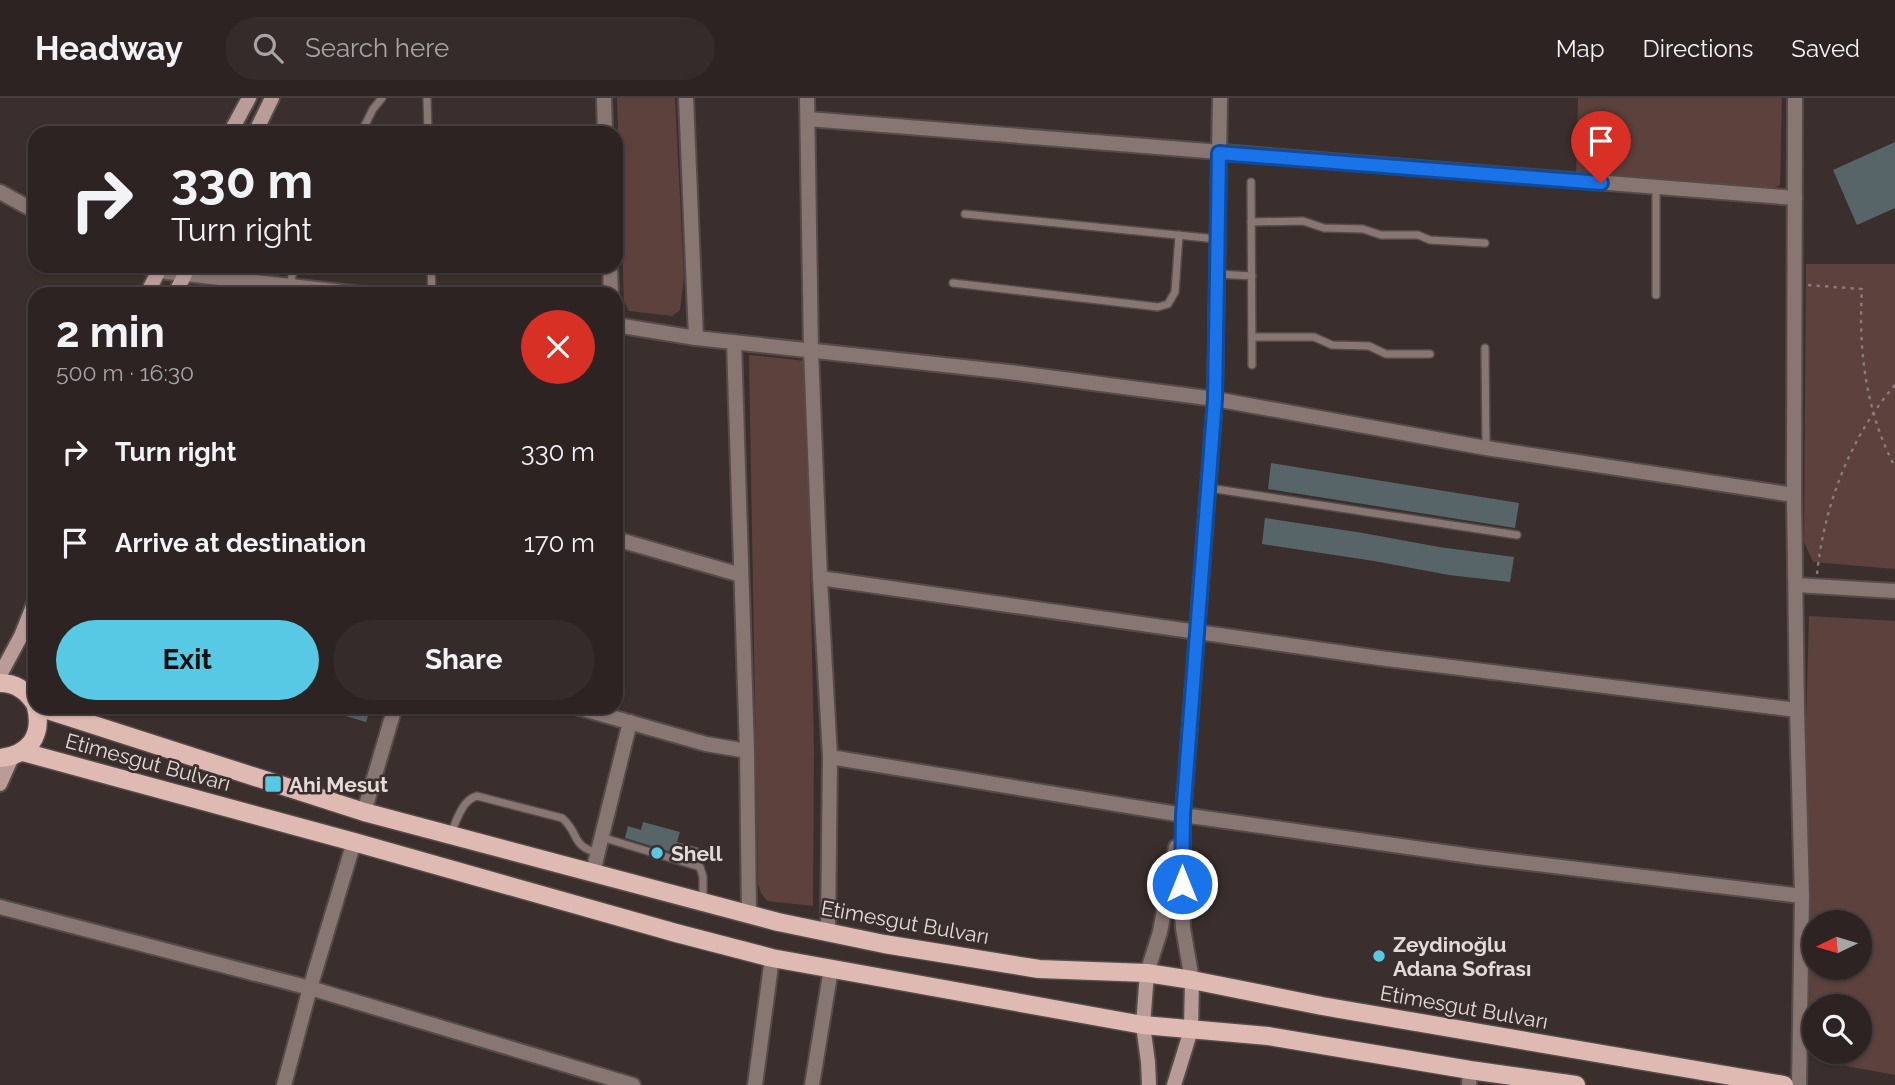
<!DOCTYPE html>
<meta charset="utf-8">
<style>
:root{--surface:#2c2322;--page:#342b2a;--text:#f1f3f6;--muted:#a6a4a5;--line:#484040;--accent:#58c9e4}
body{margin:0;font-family:Raleway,sans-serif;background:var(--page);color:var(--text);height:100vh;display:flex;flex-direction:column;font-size:26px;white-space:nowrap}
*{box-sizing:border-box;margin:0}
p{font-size:23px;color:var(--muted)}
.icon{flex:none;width:38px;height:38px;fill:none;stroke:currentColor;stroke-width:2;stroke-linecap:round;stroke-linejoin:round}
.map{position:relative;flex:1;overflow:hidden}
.side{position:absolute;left:28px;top:189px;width:595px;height:427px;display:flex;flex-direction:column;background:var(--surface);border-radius:21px;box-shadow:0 2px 5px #0004,0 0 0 2px var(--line)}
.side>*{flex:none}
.top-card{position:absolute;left:28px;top:28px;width:595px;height:147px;border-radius:21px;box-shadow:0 2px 5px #0004,0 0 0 2px var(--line);background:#2c2322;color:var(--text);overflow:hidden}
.needle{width:46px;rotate:265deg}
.buttons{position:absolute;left:1802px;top:812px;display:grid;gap:14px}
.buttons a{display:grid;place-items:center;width:70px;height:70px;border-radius:50%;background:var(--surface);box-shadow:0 2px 5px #0004,0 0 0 2px var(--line);font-size:35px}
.pin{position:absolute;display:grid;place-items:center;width:60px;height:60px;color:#fff;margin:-72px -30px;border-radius:50% 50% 50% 0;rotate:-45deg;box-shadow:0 0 7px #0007}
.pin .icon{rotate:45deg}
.me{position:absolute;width:77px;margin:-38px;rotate:0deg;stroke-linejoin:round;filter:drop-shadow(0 0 5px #0008)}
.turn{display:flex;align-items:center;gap:24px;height:147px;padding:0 28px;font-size:32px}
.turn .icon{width:91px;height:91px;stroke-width:2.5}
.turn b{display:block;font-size:49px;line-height:60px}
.round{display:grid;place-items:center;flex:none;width:74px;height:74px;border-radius:37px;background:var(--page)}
.overview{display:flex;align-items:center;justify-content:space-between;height:119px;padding:0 28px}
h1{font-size:42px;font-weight:700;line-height:52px}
.cta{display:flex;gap:14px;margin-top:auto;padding:14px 28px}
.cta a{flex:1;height:80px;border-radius:42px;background:var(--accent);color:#111;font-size:28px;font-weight:700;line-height:80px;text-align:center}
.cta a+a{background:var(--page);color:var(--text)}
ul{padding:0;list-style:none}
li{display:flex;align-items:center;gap:21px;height:91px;padding:0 28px}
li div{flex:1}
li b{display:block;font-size:26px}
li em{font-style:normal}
header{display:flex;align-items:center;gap:42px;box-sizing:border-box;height:98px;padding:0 35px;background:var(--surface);border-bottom:2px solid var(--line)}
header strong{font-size:33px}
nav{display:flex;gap:38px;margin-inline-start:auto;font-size:24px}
.search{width:490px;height:63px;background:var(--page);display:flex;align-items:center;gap:18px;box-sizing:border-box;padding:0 24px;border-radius:38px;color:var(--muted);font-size:26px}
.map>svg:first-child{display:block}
</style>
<header>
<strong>Headway</strong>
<div class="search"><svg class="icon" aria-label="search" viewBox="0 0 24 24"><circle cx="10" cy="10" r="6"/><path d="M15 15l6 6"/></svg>Search here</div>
<nav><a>Map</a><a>Directions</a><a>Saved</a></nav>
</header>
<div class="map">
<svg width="1895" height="987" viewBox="0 0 1895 987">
<rect width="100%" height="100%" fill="#3a2f2d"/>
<g fill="#5c413d" fill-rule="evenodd">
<path d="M617,0h58l9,180 -4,32 -8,6 -43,-5 -5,-9z"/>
<path d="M1578,0h204l-2,87 -10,5 -194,-13z"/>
<path d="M1806,166h89v305l-82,-7 -9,-20z"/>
<path d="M749,257l57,6 8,390 -1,155 -46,-5 -6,-8 -3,-10z"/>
<path d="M1809,518l86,5v454l-54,-10 -13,-13h32v-46h-45v32l-5,-4 -5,-276zM1815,824h45v46h-45z"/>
</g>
<g fill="#576568">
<path d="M1895,44v66l-38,17 -24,-55z"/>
<path d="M1271,365l248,40 -4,25 -247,-39z"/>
<path d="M1265,420l98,15 76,14 75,10 -4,25 -61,-7 -75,-14 -112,-17z"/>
<path d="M325,609h46l-5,15 -41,-12z"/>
<path d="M643,724l37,10 -3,10 23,6 -3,12 -72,-22 3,-12 13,4z"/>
</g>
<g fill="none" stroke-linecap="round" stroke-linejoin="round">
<g stroke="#554b49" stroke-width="10">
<g id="lane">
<path d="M427,0l1,35"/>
<path d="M361,35l12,-24 9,-11"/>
<path d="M1251,84l1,183"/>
<path d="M965,116l252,25"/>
<path d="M1251,124l52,-1 21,7 39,1 18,6h37l12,5 55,3"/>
<path d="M431,168l1,28"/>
<path d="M1217,176l35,2"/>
<path d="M953,185l205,24 10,-3 7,-12 4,-57"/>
<path d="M290,188l4,-20"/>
<path d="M1656,197v-108"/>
<path d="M1252,239h62l18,8 37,1 17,8h44"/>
<path d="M1485,250l1,100"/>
<path d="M1209,390l308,47"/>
<path d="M451,735c6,-13 11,-33 26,-37l85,22c18,15 8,27 35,35"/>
<path d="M601,739l99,30 3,10v25"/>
</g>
</g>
<g stroke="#554b49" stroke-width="18">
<g id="street">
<path d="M604,0l1,35"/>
<path d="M686,0l10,240 313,34 206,27 271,49 308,47"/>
<path d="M807,0l4,253 9,227 10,179 -2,174"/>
<path d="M1795,0l-1,397 3,215 5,186 -3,189"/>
<path d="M808,21l987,79"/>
<path d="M0,94l35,19"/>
<path d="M144,168l14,5 27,3 175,20"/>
<path d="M610,168l1,28"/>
<path d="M616,227l80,13"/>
<path d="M734,244l13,409 2,164"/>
<path d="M616,441l125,36"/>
<path d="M820,480l559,80 418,52"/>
<path d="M1796,487l99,6"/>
<path d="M576,609l130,37 41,7"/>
<path d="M830,659l353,58 295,42 324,39"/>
<path d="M364,714l31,-105"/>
<path d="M593,774l37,-150"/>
<path d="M0,809l310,81 323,97"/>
<path d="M1147,875l13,-41 16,-85"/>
<path d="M1192,882l-9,-52 -1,-20 1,-93 32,-416 5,-301"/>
<path d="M284,987l26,-97 44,-146"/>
<path d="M755,987l17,-127"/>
<path d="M812,987l19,-116"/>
<path d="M1469,987l1,-15"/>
</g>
</g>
<g stroke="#554b49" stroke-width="18">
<g id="secondary">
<path d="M230,35l19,-35"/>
<path d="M255,35l17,-35"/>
<path d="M147,196l14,-28"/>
<path d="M175,196l14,-28"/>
<path d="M0,577l21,-39 14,-35"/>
<path d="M30,598l5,-17"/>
<path d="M0,686l12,-27"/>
<path d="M1147,875l-4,52 5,37 1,23"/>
<path d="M1174,987l17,-55 1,-50"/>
</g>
</g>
<g stroke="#554b49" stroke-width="21">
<g id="primary">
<path d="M0,585c16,0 27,8 35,21"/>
<path d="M38,609l326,105 414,110 106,22 155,25 108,4 45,7 130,26 462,79"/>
<path d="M23,654l331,90 322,91 96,25 371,67 125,11 202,34 106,15"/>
<path d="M0,660c29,-3 43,-22 36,-51"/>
</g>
</g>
<g stroke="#857b7a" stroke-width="2.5" stroke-dasharray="3.5 5" stroke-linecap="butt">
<path d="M1808,187l54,4c-4,61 4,123 33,178"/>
<path d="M1817,476c7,-68 33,-137 78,-189"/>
</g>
<use href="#lane" stroke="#887673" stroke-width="7"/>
<use href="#street" stroke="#887673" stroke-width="14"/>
<use href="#secondary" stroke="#b99c97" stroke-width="14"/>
<use href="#primary" stroke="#dfbab3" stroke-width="18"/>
</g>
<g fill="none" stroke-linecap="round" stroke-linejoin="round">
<g stroke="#114b97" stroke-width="18">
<path id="route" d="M1182,786l1,-69 32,-416 4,-246 382,30"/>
</g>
<use href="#route" stroke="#1a73e8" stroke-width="12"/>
</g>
<g fill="#58c9e4" stroke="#3a2f2d" stroke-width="2.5">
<rect x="264" y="677" width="18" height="18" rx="3.5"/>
<circle cx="657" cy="755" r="7"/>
<circle cx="1379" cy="858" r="7"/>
</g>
<g text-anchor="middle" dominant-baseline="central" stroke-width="5" stroke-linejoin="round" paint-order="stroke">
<g font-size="21" fill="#e3dbda" stroke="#3a2f2d">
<text transform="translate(148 664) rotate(15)">Etimesgut Bulvarı</text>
<text transform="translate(905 824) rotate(10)">Etimesgut Bulvarı</text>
<text transform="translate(1464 909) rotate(10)">Etimesgut Bulvarı</text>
</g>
<g font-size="21" font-weight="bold" fill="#e3dbda" stroke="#3a2f2d" text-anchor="start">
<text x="289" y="686">Ahi Mesut</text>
<text x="671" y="755">Shell</text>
<text x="1393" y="846">Zeydinoğlu<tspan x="1393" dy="24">Adana Sofrası</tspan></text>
</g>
</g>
</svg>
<div class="buttons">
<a><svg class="needle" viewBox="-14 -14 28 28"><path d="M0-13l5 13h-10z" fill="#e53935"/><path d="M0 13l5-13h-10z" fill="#a6a4a5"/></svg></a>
<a><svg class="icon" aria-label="search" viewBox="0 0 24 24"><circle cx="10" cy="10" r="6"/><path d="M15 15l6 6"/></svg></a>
</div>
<div class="pin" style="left:1601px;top:85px;background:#d93025"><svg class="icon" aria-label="arrive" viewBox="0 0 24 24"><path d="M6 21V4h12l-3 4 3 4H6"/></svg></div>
<svg class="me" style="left:1182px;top:786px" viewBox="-20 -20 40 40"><circle r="17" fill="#1a73e8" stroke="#fff" stroke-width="3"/><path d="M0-11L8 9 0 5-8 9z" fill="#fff"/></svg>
<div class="top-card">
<div class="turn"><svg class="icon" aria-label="right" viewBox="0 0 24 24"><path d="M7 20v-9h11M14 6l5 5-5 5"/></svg><div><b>330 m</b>Turn right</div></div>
</div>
<section class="side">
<div class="overview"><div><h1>2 min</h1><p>500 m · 16:30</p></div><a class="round" style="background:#d93025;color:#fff"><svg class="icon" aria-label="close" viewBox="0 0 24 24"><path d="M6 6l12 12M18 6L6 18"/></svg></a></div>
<ul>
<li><svg class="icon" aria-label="right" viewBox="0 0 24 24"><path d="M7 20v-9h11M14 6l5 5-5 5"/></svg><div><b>Turn right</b></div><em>330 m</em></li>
<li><svg class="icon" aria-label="arrive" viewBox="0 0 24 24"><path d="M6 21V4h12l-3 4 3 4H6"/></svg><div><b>Arrive at destination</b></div><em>170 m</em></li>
</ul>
<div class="cta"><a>Exit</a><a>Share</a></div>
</section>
</div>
